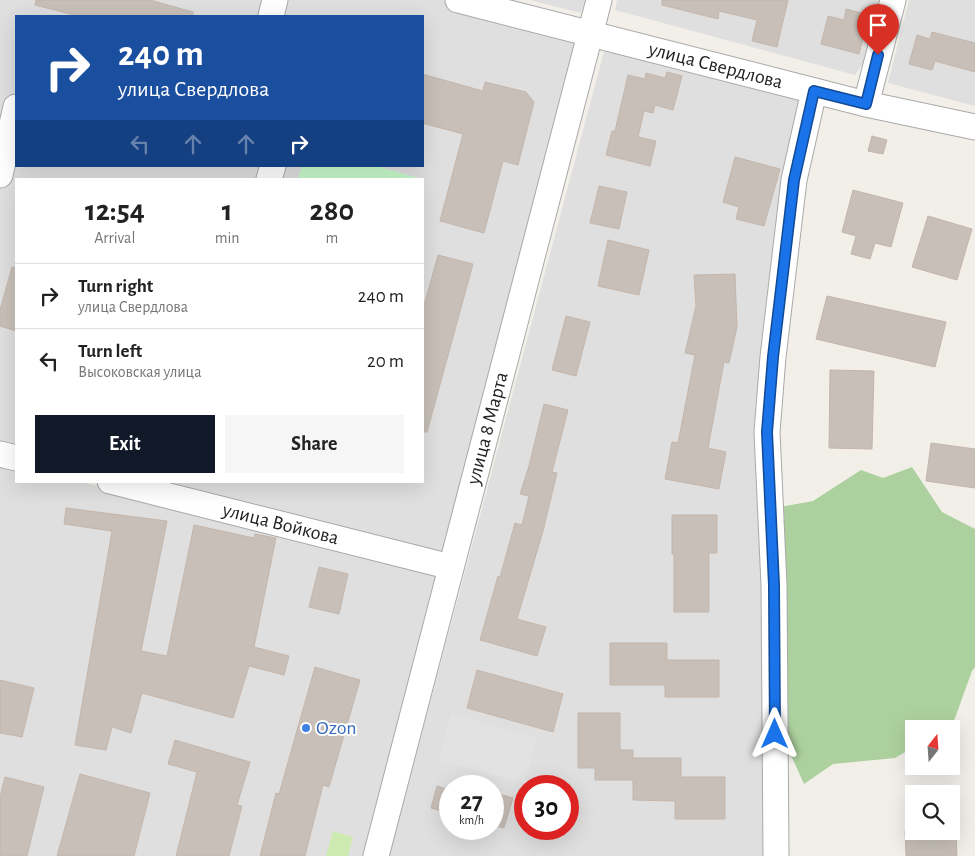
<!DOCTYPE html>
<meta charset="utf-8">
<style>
:root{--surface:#fff;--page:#f6f6f6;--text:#222;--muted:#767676;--line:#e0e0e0;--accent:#111827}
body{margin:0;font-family:"Alegreya Sans",sans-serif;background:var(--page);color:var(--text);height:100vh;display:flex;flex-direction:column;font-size:19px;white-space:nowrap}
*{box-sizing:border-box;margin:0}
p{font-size:16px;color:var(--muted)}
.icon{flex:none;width:28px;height:28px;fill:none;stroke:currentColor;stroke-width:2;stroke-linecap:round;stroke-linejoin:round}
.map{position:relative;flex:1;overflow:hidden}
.details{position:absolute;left:15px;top:178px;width:409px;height:305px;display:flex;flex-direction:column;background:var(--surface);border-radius:0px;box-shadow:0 5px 20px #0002}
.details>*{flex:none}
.banner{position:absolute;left:15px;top:15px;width:409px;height:152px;border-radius:0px;box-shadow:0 5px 20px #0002;background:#1a4fa0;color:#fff;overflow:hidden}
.needle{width:32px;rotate:17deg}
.controls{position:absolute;left:905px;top:720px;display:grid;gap:10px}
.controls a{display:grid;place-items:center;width:55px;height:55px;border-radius:0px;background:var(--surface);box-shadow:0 5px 20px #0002;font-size:25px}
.speed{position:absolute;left:439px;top:775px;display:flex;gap:10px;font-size:25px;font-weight:700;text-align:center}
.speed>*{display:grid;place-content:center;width:65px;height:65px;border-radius:50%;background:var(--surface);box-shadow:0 5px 20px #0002;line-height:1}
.speed small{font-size:12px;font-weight:400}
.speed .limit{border:8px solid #d22;background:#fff;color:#111}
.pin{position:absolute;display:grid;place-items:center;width:42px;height:42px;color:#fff;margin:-51px -21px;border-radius:50% 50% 50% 0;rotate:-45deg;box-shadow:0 0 5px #0007}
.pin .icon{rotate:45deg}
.me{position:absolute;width:55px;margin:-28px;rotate:0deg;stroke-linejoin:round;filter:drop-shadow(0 0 4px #0008)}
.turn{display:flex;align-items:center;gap:18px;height:105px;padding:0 20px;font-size:22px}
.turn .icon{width:65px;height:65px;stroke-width:2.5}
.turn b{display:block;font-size:35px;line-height:42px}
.lanes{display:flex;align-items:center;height:48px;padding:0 20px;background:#0003;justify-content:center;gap:25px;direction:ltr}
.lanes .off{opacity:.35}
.eta{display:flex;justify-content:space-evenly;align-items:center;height:85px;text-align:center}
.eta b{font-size:30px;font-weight:700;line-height:35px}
.cta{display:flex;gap:10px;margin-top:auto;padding:10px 20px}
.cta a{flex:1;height:58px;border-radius:0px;background:var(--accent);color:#fff;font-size:20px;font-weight:700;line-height:58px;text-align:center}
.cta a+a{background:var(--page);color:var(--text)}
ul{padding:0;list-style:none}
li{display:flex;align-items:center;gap:15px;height:65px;padding:0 20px;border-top:1px solid var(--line)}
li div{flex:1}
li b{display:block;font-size:19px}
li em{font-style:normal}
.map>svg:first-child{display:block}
</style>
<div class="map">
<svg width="975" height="856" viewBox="0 0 975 856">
<rect width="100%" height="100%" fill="#f2efe9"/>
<g fill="#e0dfdf" fill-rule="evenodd">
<path d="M0,0h442l143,37 -137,521 -304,-77h278v-302h-406v271l-16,-4zM16,16h406v150h-406z"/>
<path d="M530,0h55l-4,13z"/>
<path d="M617,0h270l-13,48 -19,27 -240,-65z"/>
<path d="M909,0h66v106l-87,-23z"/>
<path d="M605,48l195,50 -17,84 -15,674h-379zM450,786h42v43h-42zM525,786h43v43h-43z"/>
<path d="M0,463l16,4v14h61l364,91 -78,284h-363z"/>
</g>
<path fill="#cdebb0" d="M333,831l20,6 -5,19h-22z"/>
<path fill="#add19e" d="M912,467l30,45 33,17v138l-3,4 -21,58h-37v18l-19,11 -62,6 -29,20 -18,-40 -4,-31 5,-38 -7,-168 33,-6 48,-31 22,8z"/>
<path fill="#c8facc" d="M302,166h74l43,12 -121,1z"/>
<path fill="#e2e2e2" d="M451,714l86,24 -12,46 -87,-24z"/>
<g fill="#c7bfb8" stroke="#c4b6ab">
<path d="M36,0h114l43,12v4h-115l-43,-11z"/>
<path d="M662,0h126l-11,47 -25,-6 5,-21 -38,-9 -1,8 -56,-14z"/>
<path d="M846,9l23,6 -10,39 -38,-10 7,-28 16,4z"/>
<path d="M932,32l43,11v29l-40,-11 -3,9 -23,-6 8,-29 13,4z"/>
<path d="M667,72l15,4 -9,34 -18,-5 -2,8 -9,-2 -6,26 18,4 -6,25 -44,-11 6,-24h3l13,-56 17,4 1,-6 19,5z"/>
<path d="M422,74l61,17 2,-9 41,10 8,10 -16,63 -15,-4 -19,72 -44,-12 23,-87 -41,-11z"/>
<path d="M872,136l15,4 -4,14 -15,-3z"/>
<path d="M735,157l45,12 -16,57 -28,-7 3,-12 -16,-5z"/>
<path d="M599,186l28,6 -8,37 -29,-6z"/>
<path d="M853,190l50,13 -12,44 -16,-4 -5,16 -19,-5 5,-18 -14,-4z"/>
<path d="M928,216l44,13 -15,51 -45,-13z"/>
<path d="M608,240l41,10 -10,45 -41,-9z"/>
<path d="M438,255l35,9 -46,168h-5v-119z"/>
<path d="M12,267l4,1v63l-16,-5v-16z"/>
<path d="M735,274l2,53 -8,36 -5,-1 -16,86 18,4 -7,37 -54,-10 7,-37 6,1 17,-88 -10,-2 11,-47 -2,-31z"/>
<path d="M827,296l119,26 -11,45 -119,-28z"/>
<path d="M566,316l24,6 -14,54 -24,-6z"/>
<path d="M830,370l44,1 -2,78 -43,-1z"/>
<path d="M544,404l24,6 -16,62 5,1 -14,58 -26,88 29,8 -9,29 -57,-16 18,-64 2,1 15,-54 7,2 7,-29 -9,-2 9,-28z"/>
<path d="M931,443l44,6v39l-49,-7z"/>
<path d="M66,508l101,13 -26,130 26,5 27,-131 60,13 1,-4 21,4 -22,109 35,9 -5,19 -35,-9 -16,52 -91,-25 -11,40 -19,-6 -6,23 -31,-5 37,-214 -48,-7z"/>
<path d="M672,515h45v38h-8v59h-35v-58h-2z"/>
<path d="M319,567l29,7 -9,40 -30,-7z"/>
<path d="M610,643h57v17h52v37h-54v-12h-55z"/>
<path d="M315,667l45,13 -31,107 -6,-2 -18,71h-45l16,-63 3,1z"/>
<path d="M477,670l86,24 -10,38 -86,-24z"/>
<path d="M0,680l34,8 -12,49 -22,-4z"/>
<path d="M578,713h42v37h13v8h48v19h44v42h-50v-18l-42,-1v-20h-38v-12h-17z"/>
<path d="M175,740l75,22 -13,43 5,1 -13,50h-53l21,-84 -29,-8z"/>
<path d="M80,774l70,19 -16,63h-77z"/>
<path d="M5,777l39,10 -17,69h-27v-59z"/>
<path d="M437,786l13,4v23l-19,-5z"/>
<path d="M492,792l21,6 -9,30 -12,-3z"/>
<path d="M905,831h51l1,25h-51z"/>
</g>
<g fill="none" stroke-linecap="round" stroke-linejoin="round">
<g stroke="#a9a9a9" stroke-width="27">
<g id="minor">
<path id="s1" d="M458,0l408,104 109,23"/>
<path d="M271,16l4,-16"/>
<path d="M866,104l27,-104"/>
<path d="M0,175l16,-68"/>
<path d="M269,179l4,-13"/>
<path d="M0,454l16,4"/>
<path id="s2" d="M110,481l341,86"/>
<path id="s3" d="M376,856l223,-856"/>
<path d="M776,856l-2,-271 -7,-153 6,-75 21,-177 20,-89"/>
</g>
</g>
<use href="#minor" stroke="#fff" stroke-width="25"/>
</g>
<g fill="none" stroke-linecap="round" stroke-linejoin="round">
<g stroke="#114b97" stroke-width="12">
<path id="route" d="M775,734l-1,-149 -7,-153 6,-75 21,-177 20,-89 52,13 12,-49"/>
</g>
<use href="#route" stroke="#1a73e8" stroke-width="9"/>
</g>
<circle fill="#3f7fe0" stroke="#fff" stroke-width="2" cx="306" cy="728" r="5"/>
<g text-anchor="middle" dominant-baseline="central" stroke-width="4" stroke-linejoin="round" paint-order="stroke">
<g font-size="20" fill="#222" stroke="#fff">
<text stroke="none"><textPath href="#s1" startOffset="266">улица Свердлова</textPath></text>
<text stroke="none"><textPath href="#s3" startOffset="442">улица 8 Марта</textPath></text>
<text stroke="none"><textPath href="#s2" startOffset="176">улица Войкова</textPath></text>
</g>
<g font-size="20" fill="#366cbe" stroke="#fff" text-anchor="start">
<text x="316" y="728">Ozon</text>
</g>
</g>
</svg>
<div class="controls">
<a><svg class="needle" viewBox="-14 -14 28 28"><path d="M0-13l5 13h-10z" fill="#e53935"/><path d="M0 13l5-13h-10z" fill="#767676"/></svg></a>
<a><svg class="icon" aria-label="search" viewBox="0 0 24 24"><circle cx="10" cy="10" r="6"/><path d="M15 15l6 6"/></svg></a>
</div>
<div class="speed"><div>27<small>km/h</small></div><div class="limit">30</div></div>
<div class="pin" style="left:878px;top:55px;background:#d93025"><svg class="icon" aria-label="arrive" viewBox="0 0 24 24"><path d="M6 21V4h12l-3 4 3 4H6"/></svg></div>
<svg class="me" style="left:775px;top:734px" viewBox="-20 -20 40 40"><path d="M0-17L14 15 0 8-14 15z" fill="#1a73e8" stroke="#fff" stroke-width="4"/></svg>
<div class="banner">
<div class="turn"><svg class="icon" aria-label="right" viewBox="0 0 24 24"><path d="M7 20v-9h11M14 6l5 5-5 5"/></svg><div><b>240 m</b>улица Свердлова</div></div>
<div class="lanes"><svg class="icon off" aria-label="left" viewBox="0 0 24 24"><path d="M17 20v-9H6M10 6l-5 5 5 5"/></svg><svg class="icon off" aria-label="ahead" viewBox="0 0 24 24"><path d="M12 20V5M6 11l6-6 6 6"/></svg><svg class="icon off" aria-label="ahead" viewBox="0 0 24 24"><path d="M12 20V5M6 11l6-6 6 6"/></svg><svg class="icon" aria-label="right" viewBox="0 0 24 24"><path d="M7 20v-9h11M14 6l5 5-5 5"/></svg></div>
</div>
<section class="details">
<div class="eta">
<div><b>12:54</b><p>Arrival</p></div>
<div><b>1</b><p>min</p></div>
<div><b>280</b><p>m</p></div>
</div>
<ul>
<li><svg class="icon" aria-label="right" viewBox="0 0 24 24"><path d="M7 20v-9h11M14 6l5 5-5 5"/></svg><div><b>Turn right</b><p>улица Свердлова</p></div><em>240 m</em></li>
<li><svg class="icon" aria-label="left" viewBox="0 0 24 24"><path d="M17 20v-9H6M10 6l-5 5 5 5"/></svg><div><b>Turn left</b><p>Высоковская улица</p></div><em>20 m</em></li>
</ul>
<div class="cta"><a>Exit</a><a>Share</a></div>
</section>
</div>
